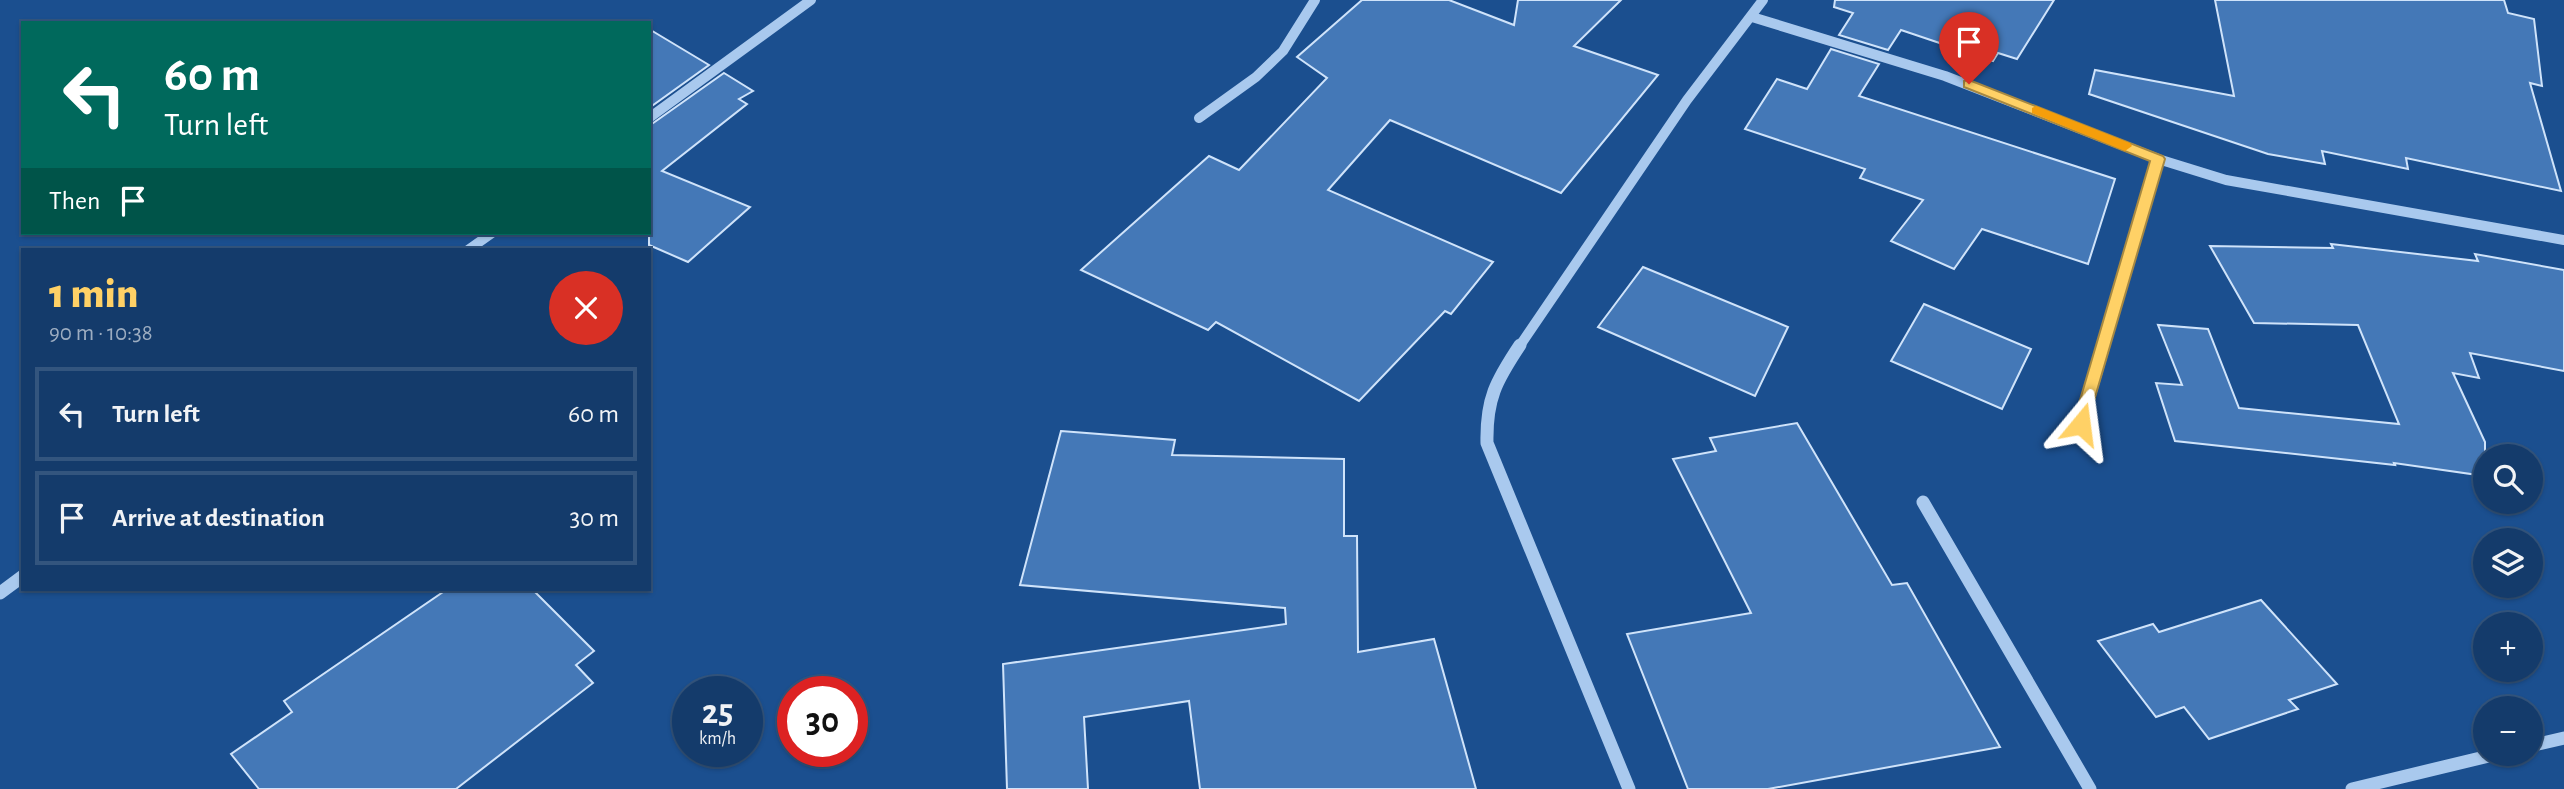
<!DOCTYPE html>
<meta charset="utf-8">
<style>
:root{--surface:#143b6b;--page:#214673;--text:#f1f3f6;--muted:#9dadc1;--line:#33557e;--accent:#ffd166}
body{margin:0;font-family:"Alegreya Sans",sans-serif;background:var(--page);color:var(--text);height:100vh;display:flex;flex-direction:column;font-size:26px;white-space:nowrap}
*{box-sizing:border-box;margin:0}
p{font-size:23px;color:var(--muted)}
.icon{flex:none;width:38px;height:38px;fill:none;stroke:currentColor;stroke-width:2;stroke-linecap:round;stroke-linejoin:round}
.map{position:relative;flex:1;overflow:hidden}
.side{position:absolute;left:21px;top:248px;width:630px;height:343px;display:flex;flex-direction:column;background:var(--surface);border-radius:0px;box-shadow:0 2px 5px #0004,0 0 0 2px var(--line)}
.side>*{flex:none}
.guide{position:absolute;left:21px;top:21px;width:630px;height:214px;border-radius:0px;box-shadow:0 2px 5px #0004,0 0 0 2px var(--line);background:#00695c;color:#fff;overflow:hidden}
.tools{position:absolute;left:2473px;top:444px;display:grid;gap:14px}
.tools a{display:grid;place-items:center;width:70px;height:70px;border-radius:50%;background:var(--surface);box-shadow:0 2px 5px #0004,0 0 0 2px var(--line);font-size:35px}
.speed{position:absolute;left:672px;top:676px;display:flex;gap:14px;font-size:35px;font-weight:700;text-align:center}
.speed>*{display:grid;place-content:center;width:91px;height:91px;border-radius:50%;background:var(--surface);box-shadow:0 2px 5px #0004,0 0 0 2px var(--line);line-height:1}
.speed small{font-size:18px;font-weight:400}
.speed .limit{border:10px solid #d22;background:#fff;color:#111}
.pin{position:absolute;display:grid;place-items:center;width:60px;height:60px;color:#fff;margin:-72px -30px;border-radius:50% 50% 50% 0;rotate:-45deg;box-shadow:0 0 7px #0007}
.pin .icon{rotate:45deg}
.me{position:absolute;width:77px;margin:-38px;rotate:16deg;stroke-linejoin:round;filter:drop-shadow(0 0 5px #0008)}
.turn{display:flex;align-items:center;gap:24px;height:147px;padding:0 28px;font-size:32px}
.turn .icon{width:91px;height:91px;stroke-width:2.5}
.turn b{display:block;font-size:49px;line-height:60px}
.then{display:flex;align-items:center;height:66px;padding:0 28px;background:#0003;gap:14px;font-size:26px}
.round{display:grid;place-items:center;flex:none;width:74px;height:74px;border-radius:37px;background:var(--page)}
.headline{display:flex;align-items:center;justify-content:space-between;height:119px;padding:0 28px}
h1{font-size:42px;font-weight:800;line-height:52px;color:var(--accent)}
ul{padding:0;list-style:none}
li{display:flex;align-items:center;gap:21px;height:94px;margin:0 14px 10px;padding:0 14px;border:4px solid var(--line);border-radius:0px}
li div{flex:1}
li b{display:block;font-size:26px}
li em{font-style:normal}
.map>svg:first-child{display:block}
</style>
<div class="map">
<svg width="2564" height="789" viewBox="0 0 2564 789">
<rect width="100%" height="100%" fill="#1b4f8f"/>
<g fill="#4478b7" stroke="#cfe3fa" stroke-width="2">
<path d="M1362,0h87l65,25 4,-25h103l-47,46 84,29 -97,118 -171,-73 -62,70 165,72 -42,52 -6,-3 -86,90 -143,-79 -8,8 -127,-60 128,-114 30,14 88,-92 -30,-21z"/>
<path d="M1835,0h219l-37,59 -19,-6 -5,8 -92,-31 -13,20 -49,-15 14,-22 -19,-6z"/>
<path d="M2215,0h289l4,13 26,6 8,67 -12,-3 31,108 -155,-33 2,11 -86,-18 3,13 -57,-10 -179,-60 6,-24 139,26z"/>
<path d="M649,29l60,36 -60,43z"/>
<path d="M1831,49l48,15 -20,32 256,83 -27,85 -106,-35 -28,40 -63,-28 32,-41 -63,-22 5,-9 -120,-40 32,-50 30,10z"/>
<path d="M724,73l29,18 -14,8 8,5 -85,67 88,36 -62,55 -39,-17v-119z"/>
<path d="M2331,244l147,17 -3,-7 89,16v101l-94,-18 9,25 -26,-5 32,69v34l-91,-13 1,2 -220,-24 -19,-58 26,2 -24,-60 50,4 31,79 160,16 -41,-99 -104,-2 -44,-77 123,2z"/>
<path d="M1643,267l145,60 -33,69 -157,-69z"/>
<path d="M1924,304l107,45 -29,60 -111,-48z"/>
<path d="M1797,423l95,162 15,-2 93,164 -232,42h-80l-61,-155 124,-21 -78,-154 43,-8 -6,-13z"/>
<path d="M1061,431l114,9 -3,15 172,4v77h13l1,116 76,-13 42,150h-276l-11,-88 -105,16 4,72h-81l-4,-125 283,-40 -1,-16 -265,-23z"/>
<path d="M446,590h87l61,61 -18,14 17,18 -137,106h-197l-28,-35 61,-42 -8,-11z"/>
<path d="M2261,600l76,84 -48,16 9,9 -89,30 -25,-32 -28,10 -58,-76 55,-17 6,8z"/>
</g>
<g fill="none" stroke-linecap="round" stroke-linejoin="round">
<g stroke="#a9c9ee" stroke-width="10">
<path d="M1752,17l193,59 213,83 68,21 338,60"/>
<path d="M649,118l162,-118"/>
<path d="M1199,118l57,-41 27,-26 32,-51"/>
<path d="M468,250l24,-17"/>
<path d="M1519,347l168,-247 76,-100"/>
<path d="M2103,347l55,-188"/>
</g>
<g stroke="#a9c9ee" stroke-width="13">
<path d="M1520,345c-24,36 -34,54 -33,98l142,346"/>
<path d="M2081,424l23,-79"/>
<path d="M1923,502l167,287"/>
<path d="M0,593l23,-17"/>
<path d="M2530,746l34,-8"/>
<path d="M2352,789l145,-35"/>
</g>
</g>
<path fill="#ffd166" stroke="#a68842" stroke-width="2" d="M1969,80l194,76 2,3 -79,269h-11l-2,-4 77,-263 -186,-74v-6z"/>
<path fill="#f59e0b" d="M2036,106l94,37 2,3 -7,5 -5,-2 -88,-36v-5z"/>
</svg>
<div class="tools">
<a><svg class="icon" aria-label="search" viewBox="0 0 24 24"><circle cx="10" cy="10" r="6"/><path d="M15 15l6 6"/></svg></a>
<a><svg class="icon" aria-label="layers" viewBox="0 0 24 24"><path d="M12 4l9 5-9 5-9-5zM3 14l9 5 9-5"/></svg></a>
<a>+</a>
<a>−</a>
</div>
<div class="speed"><div>25<small>km/h</small></div><div class="limit">30</div></div>
<div class="pin" style="left:1969px;top:84px;background:#d93025"><svg class="icon" aria-label="arrive" viewBox="0 0 24 24"><path d="M6 21V4h12l-3 4 3 4H6"/></svg></div>
<svg class="me" style="left:2081px;top:424px" viewBox="-20 -20 40 40"><path d="M0-17L14 15 0 8-14 15z" fill="#ffd166" stroke="#fff" stroke-width="4"/></svg>
<div class="guide">
<div class="turn"><svg class="icon" aria-label="left" viewBox="0 0 24 24"><path d="M17 20v-9H6M10 6l-5 5 5 5"/></svg><div><b>60 m</b>Turn left</div></div>
<div class="then">Then<svg class="icon" aria-label="arrive" viewBox="0 0 24 24"><path d="M6 21V4h12l-3 4 3 4H6"/></svg></div>
</div>
<section class="side">
<div class="headline"><div><h1>1 min</h1><p>90 m · 10:38</p></div><a class="round" style="background:#d93025;color:#fff"><svg class="icon" aria-label="close" viewBox="0 0 24 24"><path d="M6 6l12 12M18 6L6 18"/></svg></a></div>
<ul>
<li><svg class="icon" aria-label="left" viewBox="0 0 24 24"><path d="M17 20v-9H6M10 6l-5 5 5 5"/></svg><div><b>Turn left</b></div><em>60 m</em></li>
<li><svg class="icon" aria-label="arrive" viewBox="0 0 24 24"><path d="M6 21V4h12l-3 4 3 4H6"/></svg><div><b>Arrive at destination</b></div><em>30 m</em></li>
</ul>
</section>
</div>
